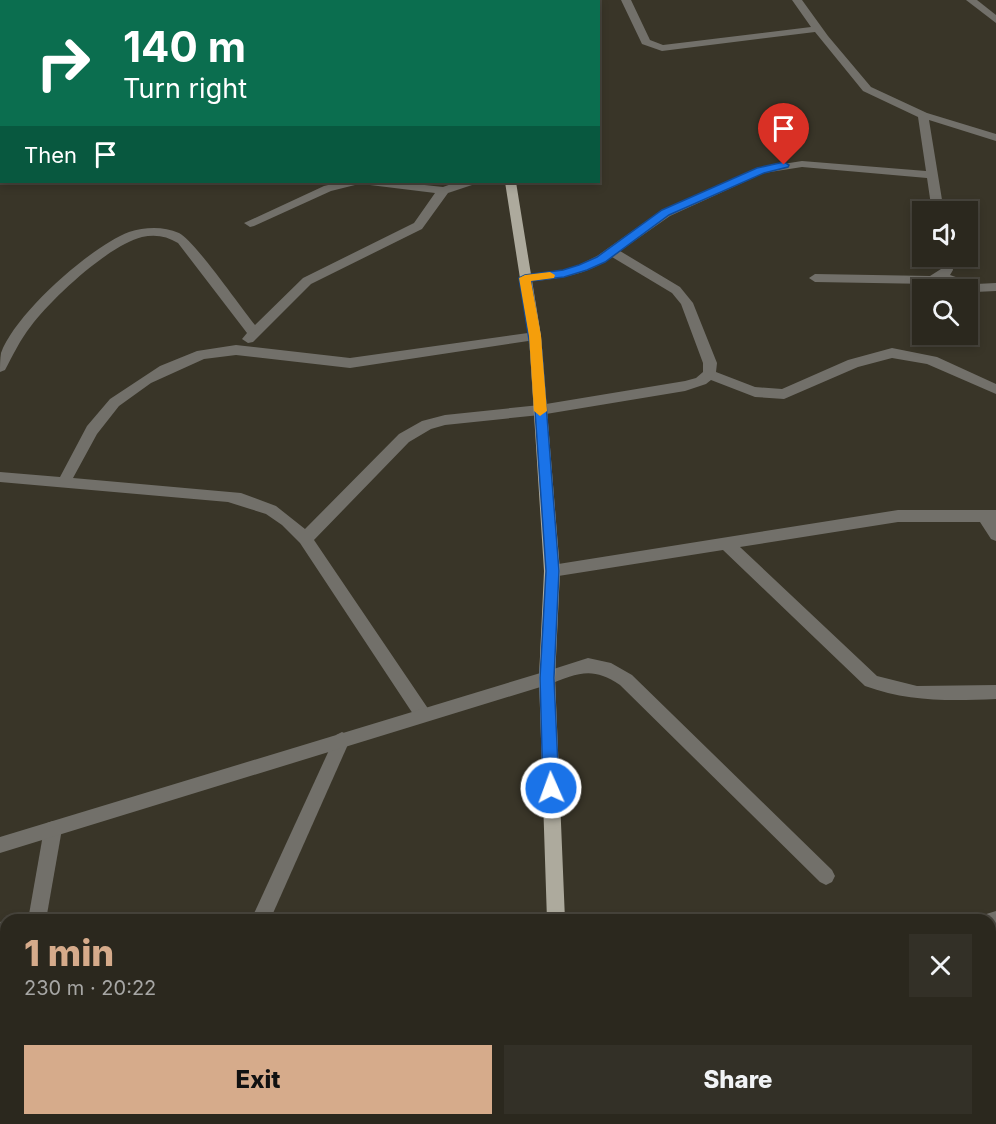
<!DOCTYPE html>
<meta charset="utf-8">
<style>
:root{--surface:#2b281e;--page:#333027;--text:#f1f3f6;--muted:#a6a6a4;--line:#47443c;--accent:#d6ab8b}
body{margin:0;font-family:Inter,sans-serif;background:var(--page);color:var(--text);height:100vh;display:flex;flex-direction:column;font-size:22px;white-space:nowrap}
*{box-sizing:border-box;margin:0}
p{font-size:20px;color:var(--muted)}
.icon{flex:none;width:33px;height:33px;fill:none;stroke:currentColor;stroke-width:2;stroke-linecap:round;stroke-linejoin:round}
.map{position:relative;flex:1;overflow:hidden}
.drawer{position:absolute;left:0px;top:914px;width:996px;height:212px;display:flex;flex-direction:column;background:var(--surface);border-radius:18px 18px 0 0;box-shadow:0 3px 9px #0003,0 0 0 2px var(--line)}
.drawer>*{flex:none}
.hud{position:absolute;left:0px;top:0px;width:600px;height:183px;box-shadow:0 3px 9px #0003,0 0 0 2px var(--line);background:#0b6e4f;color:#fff;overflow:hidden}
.buttons{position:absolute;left:912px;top:201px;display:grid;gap:12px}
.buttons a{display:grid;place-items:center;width:66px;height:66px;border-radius:0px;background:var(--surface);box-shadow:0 3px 9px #0003,0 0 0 2px var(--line);font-size:30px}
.pin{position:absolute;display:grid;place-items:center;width:51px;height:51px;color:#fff;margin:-62px -26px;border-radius:50% 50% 50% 0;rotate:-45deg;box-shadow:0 0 6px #0007}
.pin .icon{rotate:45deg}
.me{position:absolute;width:66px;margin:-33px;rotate:358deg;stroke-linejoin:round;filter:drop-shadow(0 0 4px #0008)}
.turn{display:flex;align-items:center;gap:21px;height:126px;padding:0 24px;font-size:27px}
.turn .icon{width:78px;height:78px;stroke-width:2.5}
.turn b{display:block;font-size:42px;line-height:51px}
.then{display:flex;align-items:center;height:57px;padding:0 24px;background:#0003;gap:12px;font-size:22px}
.round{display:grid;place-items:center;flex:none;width:63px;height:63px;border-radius:0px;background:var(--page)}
.summary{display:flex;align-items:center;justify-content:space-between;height:102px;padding:0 24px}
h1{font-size:36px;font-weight:800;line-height:45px;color:var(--accent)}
.button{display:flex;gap:12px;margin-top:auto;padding:12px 24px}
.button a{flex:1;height:69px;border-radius:0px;background:var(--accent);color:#111;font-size:24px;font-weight:800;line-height:69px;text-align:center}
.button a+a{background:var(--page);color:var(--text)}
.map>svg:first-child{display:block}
</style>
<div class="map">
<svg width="996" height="1124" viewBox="0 0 996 1124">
<rect width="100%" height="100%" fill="#393528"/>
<path fill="#524e40" stroke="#39372d" stroke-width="1.5" d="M563,0h22l1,2h-23z"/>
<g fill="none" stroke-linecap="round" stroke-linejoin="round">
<g fill="#72706a" fill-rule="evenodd">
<path d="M175,0h10l-11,2z"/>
<path d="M520,0h13l-14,2z"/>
<path d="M621,0h10l19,40 13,5 148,-18 -19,-27h10l26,36 43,51 56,26 69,21v7l-67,-21 15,92h-12l-5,-34 -125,-11 -38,6 -94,43 -50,35 60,36 13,16 24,60 -1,9 39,15 27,2 66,-29 44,-12 45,9 59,27v10l-69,-30 -35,-6 -34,9 -74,32 -29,-2 -44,-17 -5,4 -21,7 -145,24 -95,10 -14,4 -22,13 -95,98 115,170 2,5 -2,5 -6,2 -6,-2 -117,-177 -18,-18 -16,-11 -38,-12 -228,-20v-10l60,5 27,-51 23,-27 50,-33 37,-15 39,-6 114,13 185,-26 5,1 1,3 -6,4 -185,28 -114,-13 -32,4 -53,24 -32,23 -22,28 -24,44 168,15 35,13 29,23 94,-95 23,-13 23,-6 95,-10 145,-24 11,-3 7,-6v-9l-22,-59 -9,-11 -60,-36c-26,19 -56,22 -87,25l-4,-1v-6l42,-5 16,-5 18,-9 65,-46 95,-42 45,-7 124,10 -8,-54 -55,-26 -48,-59 -153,19 -20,-7z"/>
<path d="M966,0h11l19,15v8z"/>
<path d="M341,182h20l-2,2 -28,7 -77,35 -4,1 -6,-4 80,-37z"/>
<path d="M365,182h32l46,5 14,-5h24l-33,11 -26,36 -111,55 -58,58 -5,1 -6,-4 5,-6 -69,-90c-11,-7 -23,-9 -36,-6 -33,8 -91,62 -111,89 -11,14 -18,29 -26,44l-5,2c0,-6 0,-13 1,-19 14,-39 89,-106 128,-121 16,-5 34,-6 50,1 15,7 62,75 76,92l48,-47 111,-55 21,-30 -65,-8z"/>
<path d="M939,256h12l2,14 -3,5 26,9 20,-1v8l-21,1 -34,-11 -10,3 -116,-2 -6,-4 6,-4 115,2 11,-7z"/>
<path d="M898,510h98v31l-5,-2 -11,-17h-82l-158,25 137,129 40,10 79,-1v14c-46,2 -87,3 -131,-13l-142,-136 -171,27 -5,-2 -3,-4 3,-4 5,-2z"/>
<path d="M588,658l23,5 21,12 200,195 3,6 -3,6 -6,3 -6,-3 -200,-197c-29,-20 -43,-11 -73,0l-6,-2 -2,-5 2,-5z"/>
<path d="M342,732l6,3 2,5 -80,180h-19l85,-185z"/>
<path d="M53,821l6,2 3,6 -16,91h-18l16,-91 3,-6z"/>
<path d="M996,911v18l-6,1v-10h-9l2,-5z"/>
<path d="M6,920v18l-6,2v-18z"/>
<path d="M6,1078v41h5l-2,5h-9v-44z"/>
<path d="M146,1119h53l-1,5h-54z"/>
</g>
<path fill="#72706a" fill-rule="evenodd" d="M547,671l6,2 2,5 -2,5 -6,2 -547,168v-16z"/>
<g fill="#adaa9d" fill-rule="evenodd">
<rect x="484" y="0" width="10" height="2"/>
<path d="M505,182h11l25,154 19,235 -5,107 10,242h-18l-8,-242 5,-107 -15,-235z"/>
<rect x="555" y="1119" width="20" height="5"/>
</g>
</g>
<path fill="#1a73e8" stroke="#114b97" stroke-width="1.5" d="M784,162l5,3 -1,2 -24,6 -95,42 -64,47 -18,8 -23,7 -33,4 11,71 17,219 -5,107 5,110 -3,5 -5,2 -6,-2 -2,-5 -3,-110 6,-107 -15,-219 -12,-74 6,-3 38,-5 16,-5 18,-8 65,-47 95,-42z"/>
<path fill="#f59e0b" d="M550,272l5,3 -1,3 -23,3 10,55 6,75 -7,5 -6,-5 -5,-75 -10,-58 6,-3z"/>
</svg>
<div class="buttons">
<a><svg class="icon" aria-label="sound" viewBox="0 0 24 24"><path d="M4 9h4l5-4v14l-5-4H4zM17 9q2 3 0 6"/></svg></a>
<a><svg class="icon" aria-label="search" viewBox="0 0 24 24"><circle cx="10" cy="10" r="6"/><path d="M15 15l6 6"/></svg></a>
</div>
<div class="pin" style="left:784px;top:165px;background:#d93025"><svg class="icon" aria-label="arrive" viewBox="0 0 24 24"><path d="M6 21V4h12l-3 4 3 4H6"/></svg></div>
<svg class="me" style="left:551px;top:788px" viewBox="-20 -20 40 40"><circle r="17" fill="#1a73e8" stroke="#fff" stroke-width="3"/><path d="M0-11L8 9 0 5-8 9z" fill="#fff"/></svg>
<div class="hud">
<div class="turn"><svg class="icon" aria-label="right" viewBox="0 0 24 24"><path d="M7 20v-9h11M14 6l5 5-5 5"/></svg><div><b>140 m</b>Turn right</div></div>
<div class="then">Then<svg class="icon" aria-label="arrive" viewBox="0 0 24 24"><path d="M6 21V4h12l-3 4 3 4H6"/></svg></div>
</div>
<section class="drawer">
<div class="summary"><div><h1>1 min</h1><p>230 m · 20:22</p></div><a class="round"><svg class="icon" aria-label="close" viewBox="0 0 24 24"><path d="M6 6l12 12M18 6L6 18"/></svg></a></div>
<div class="button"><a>Exit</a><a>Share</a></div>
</section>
</div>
